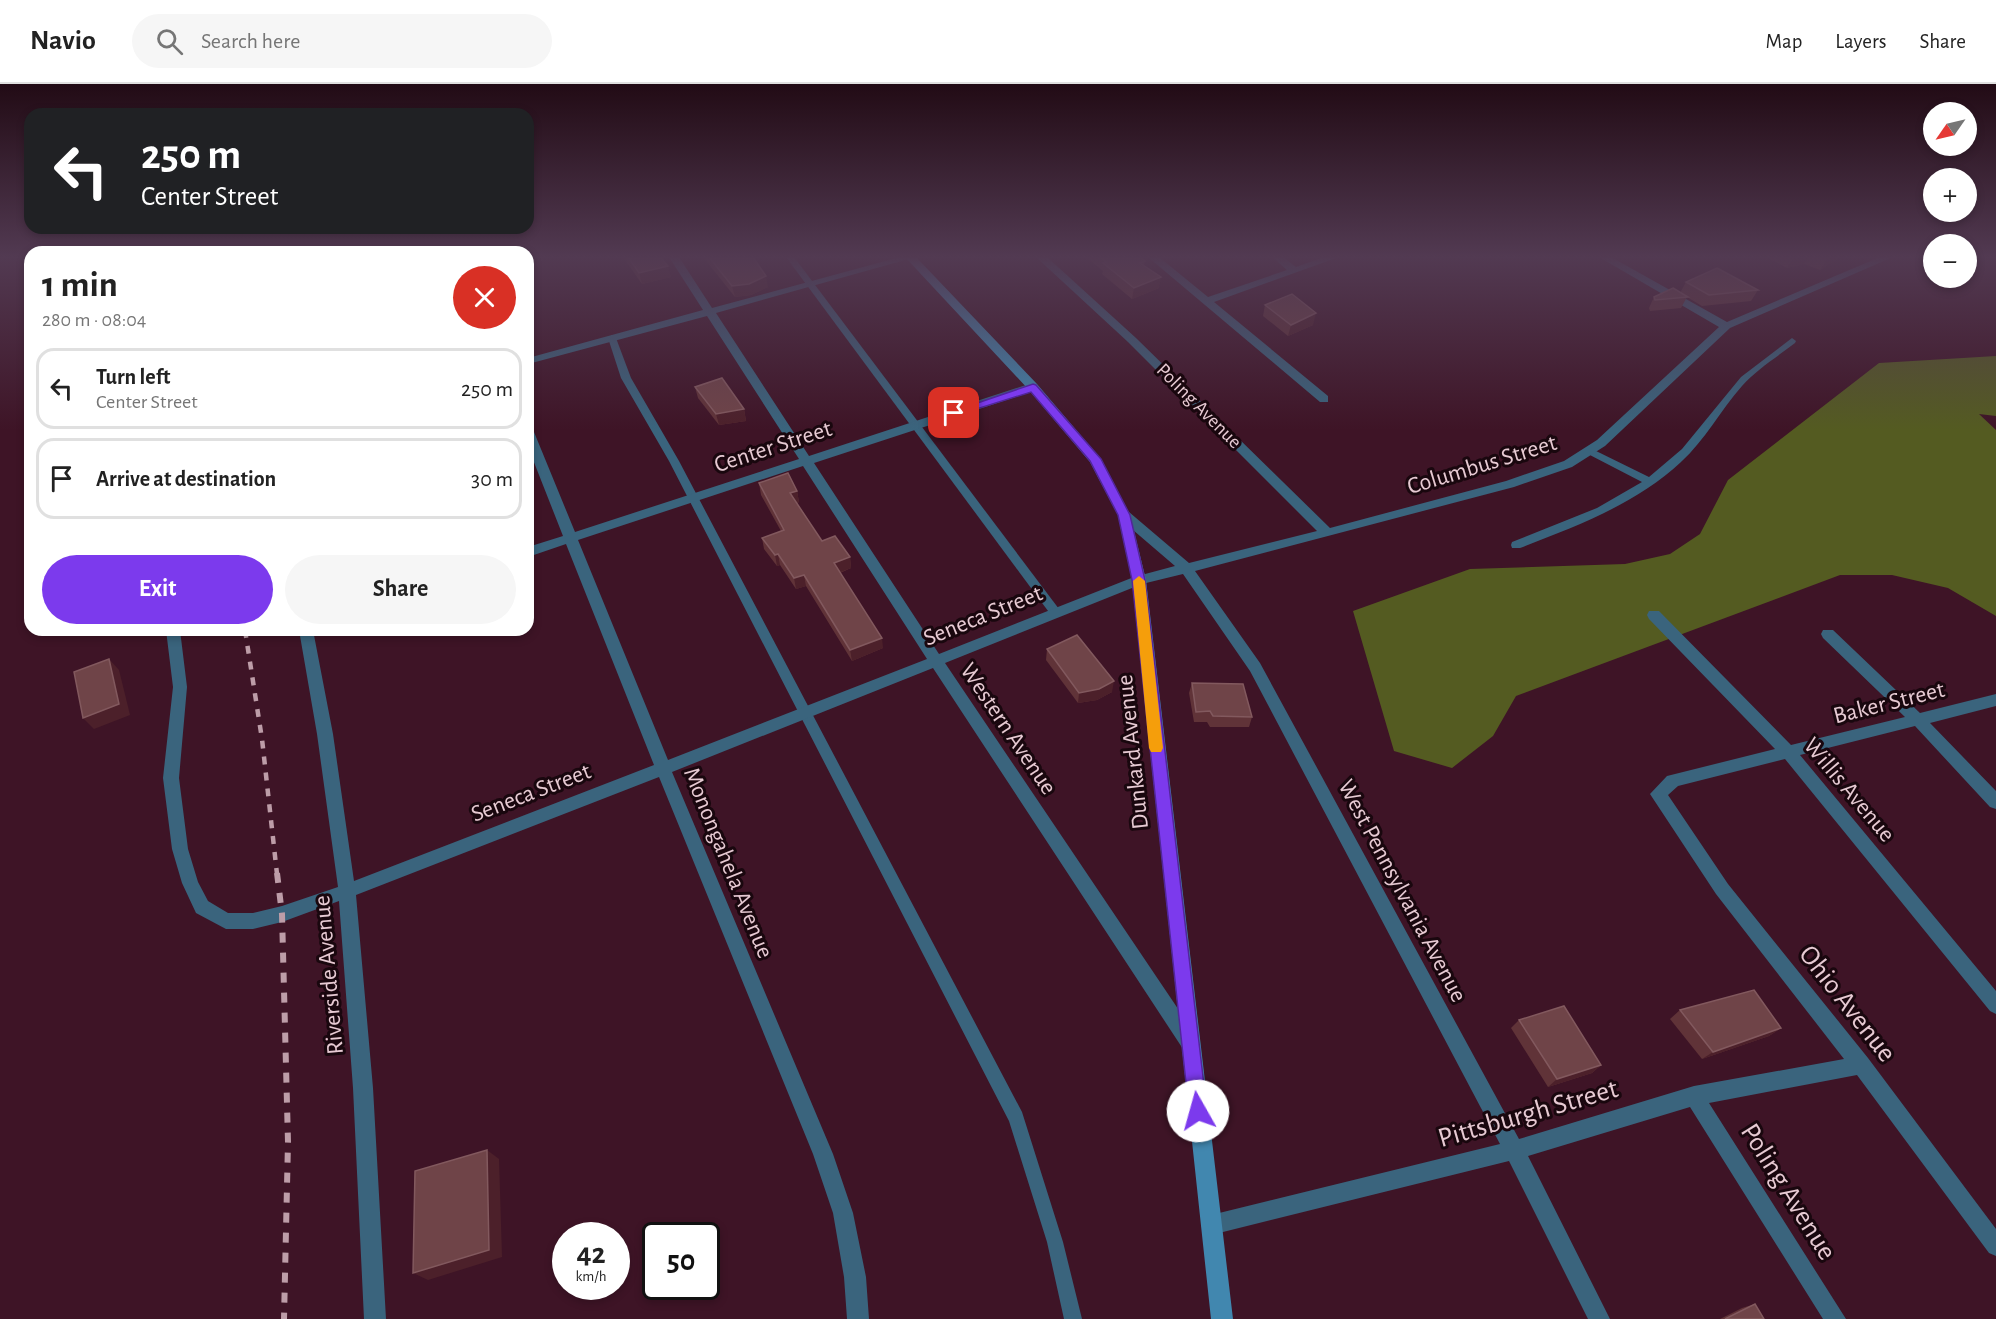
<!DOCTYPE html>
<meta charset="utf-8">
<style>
:root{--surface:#fff;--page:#f6f6f6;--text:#222;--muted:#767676;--line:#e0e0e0;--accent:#7c3aed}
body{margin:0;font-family:"Alegreya Sans",sans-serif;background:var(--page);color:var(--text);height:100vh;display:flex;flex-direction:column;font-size:22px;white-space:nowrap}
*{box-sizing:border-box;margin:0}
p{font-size:20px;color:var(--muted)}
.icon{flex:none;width:33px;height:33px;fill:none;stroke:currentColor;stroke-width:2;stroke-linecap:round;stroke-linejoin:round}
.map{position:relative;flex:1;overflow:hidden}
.side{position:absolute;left:24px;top:162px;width:510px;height:390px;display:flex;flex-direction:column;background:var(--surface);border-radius:18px;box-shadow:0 3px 9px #0003}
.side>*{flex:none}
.hud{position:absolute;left:24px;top:24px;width:510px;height:126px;border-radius:18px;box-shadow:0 3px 9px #0003;background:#202124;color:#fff;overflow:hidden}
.needle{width:39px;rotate:236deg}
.controls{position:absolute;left:1923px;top:18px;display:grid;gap:12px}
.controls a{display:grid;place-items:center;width:54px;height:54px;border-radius:50%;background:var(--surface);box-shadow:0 3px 9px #0003;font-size:30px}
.speed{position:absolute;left:552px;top:1138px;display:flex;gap:12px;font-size:30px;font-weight:700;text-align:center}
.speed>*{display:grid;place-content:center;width:78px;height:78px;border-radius:50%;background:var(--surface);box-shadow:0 3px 9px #0003;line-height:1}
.speed small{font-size:15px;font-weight:400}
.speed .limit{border:3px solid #111;border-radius:9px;background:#fff;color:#111}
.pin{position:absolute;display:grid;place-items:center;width:51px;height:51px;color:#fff;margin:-26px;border-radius:12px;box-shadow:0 3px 9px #0006}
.me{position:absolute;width:66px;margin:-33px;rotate:353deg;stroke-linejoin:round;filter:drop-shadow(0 0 4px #0008)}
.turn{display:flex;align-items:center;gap:21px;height:126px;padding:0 18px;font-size:27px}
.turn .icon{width:78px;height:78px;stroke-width:2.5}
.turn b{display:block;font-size:42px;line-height:51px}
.round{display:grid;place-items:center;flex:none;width:63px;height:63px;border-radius:32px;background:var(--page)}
.headline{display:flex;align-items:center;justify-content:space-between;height:102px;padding:0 18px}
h1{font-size:36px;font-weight:700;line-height:45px}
.cta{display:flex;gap:12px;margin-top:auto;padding:12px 18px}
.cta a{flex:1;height:69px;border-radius:36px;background:var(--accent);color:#fff;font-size:24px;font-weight:700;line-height:69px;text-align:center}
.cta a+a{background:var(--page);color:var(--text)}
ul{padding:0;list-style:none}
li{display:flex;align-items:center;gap:18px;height:81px;margin:0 12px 9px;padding:0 6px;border:3px solid var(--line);border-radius:18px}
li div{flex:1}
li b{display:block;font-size:22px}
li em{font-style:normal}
header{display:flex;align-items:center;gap:36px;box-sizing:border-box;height:84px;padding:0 30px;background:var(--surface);border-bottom:2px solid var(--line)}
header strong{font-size:28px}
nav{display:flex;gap:33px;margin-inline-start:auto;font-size:21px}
.search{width:420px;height:54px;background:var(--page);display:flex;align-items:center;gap:15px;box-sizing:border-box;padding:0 21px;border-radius:33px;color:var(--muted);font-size:22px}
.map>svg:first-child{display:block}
</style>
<header>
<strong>Navio</strong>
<div class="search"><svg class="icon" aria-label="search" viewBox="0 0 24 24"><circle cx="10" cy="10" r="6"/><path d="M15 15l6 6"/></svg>Search here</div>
<nav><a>Map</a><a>Layers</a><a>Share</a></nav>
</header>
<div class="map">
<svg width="1996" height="1235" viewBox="0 0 1996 1235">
<rect width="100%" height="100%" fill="#3e1426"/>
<path fill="#545b21" d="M1996,272v60l-17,-2 17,16v186l-48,-28 -56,-13h-52l-324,121 -23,40 -41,32 -58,-17 -41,-140 117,-42 155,-5 45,-10 30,-20 28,-54 151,-117z"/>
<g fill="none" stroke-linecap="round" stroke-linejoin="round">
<g fill="#3a647d" fill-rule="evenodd">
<path d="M786,173h8l265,352 2,3 -2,3h-8z"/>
<path d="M612,251l4,3 15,40 48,83 343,651 41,130 19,77h-18l-17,-77 -38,-121 -340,-660 -48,-83 -13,-40z"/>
<path d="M1792,254l4,3 -1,2c-18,14 -38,26 -53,43 -22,25 -37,54 -61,76 -45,42 -104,64 -161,86h-8l-1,-3 1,-3 85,-34 45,-26 -56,-29v-4h6l57,28 33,-28 59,-72z"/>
</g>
<g fill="#3a647d" fill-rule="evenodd">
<path d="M669,173h10l33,51 188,-51h16l-200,56 93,143 220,-72h8v6l-223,73 125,191 195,-77 41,-11 -56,-48 -1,-3 1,-3h10l60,51 128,-32 -189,-189 -92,-85h11l89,81 194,190 176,-47 58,-20 33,-21 122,-113 -120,-70h12l116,65 153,-65h13l-163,71 -125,118 -33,21 -58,20 -319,84 65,92 259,476 175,-53 150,-27 -128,-165 -66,-100 17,-18 108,-27 -126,-130 -2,-4 2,-4h10l132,134 114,-28 -82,-79 -2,-4 2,-4h10l87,83 76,-19v12l-66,17 66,68v18l-6,-2 -75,-81 -115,29 196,236v23l-6,-3 -205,-252 -107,27 -10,9 60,89 140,174 128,171v27l-7,-3 -132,-178 -148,28 137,216h-23l-133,-212 -162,49 82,163h-22l-79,-158 -298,74 -7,-3 -3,-7 3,-7 7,-3 289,-71 -250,-473 -67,-97 -41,10 -197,79 252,374 2,6 -2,6 -7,3 -7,-3 -250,-381 -261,104 161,382 20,59 13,64 3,42h-22l-3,-42 -11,-64 -20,-59 -154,-377 -303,118 17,193 13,231h-22l-11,-231 -14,-187 -57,21 -29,7h-27l-30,-16 -14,-30 -10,-34 -9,-71 10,-91 -7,-57h14l7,57 -8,91 9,71 10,33 10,19 20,12h25l29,-7 56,-19 -21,-153 -18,-104h14l20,104 21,147 300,-116 -88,-221 -38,13v-10l35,-11 -35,-89v-19l6,4 41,100 224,-73 -92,-143 -179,48v-6l175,-48zM803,382l124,193 -259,101 -90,-220z"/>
<path d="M1148,173h11l49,40 79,-27 -15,-13h11l13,10 28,-10h15l-125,45 114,94v6h-8z"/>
</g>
<path fill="#4187af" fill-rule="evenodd" d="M905,173h11l121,127 62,73 31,58 16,65 87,739h-22l-79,-739 -14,-65 -28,-53 -61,-72z"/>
<path stroke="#bd9da8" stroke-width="4.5" stroke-dasharray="8 8" stroke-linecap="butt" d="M245,546l17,109 15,135"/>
<path stroke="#bd9da8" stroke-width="6" stroke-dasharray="10 10" stroke-linecap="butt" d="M277,789l5,41 6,228 -4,177"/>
</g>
<g fill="#603338">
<path d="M623,173h37l11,20 -29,7z"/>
<path d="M703,173h50l15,30 -17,8 -16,2z"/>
<path d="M1086,173h54l5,4 -1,5 15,22 -27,11 -30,-25 1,-3z"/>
<path d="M1766,173h74l-20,13 -16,-6 -17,4z"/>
<path d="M1686,198l72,8 -7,11 -49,5 -15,-9 -6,11 -31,3 -1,-3 5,-11 26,-4z"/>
<path d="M1265,221l48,20 -25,11 -25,-20z"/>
<path d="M695,303l49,22 2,12 -27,4 -21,-27z"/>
<path d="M759,399l38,8 2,11 -2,1 25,38 28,16 1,11 -11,5 43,75 -31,13 -46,-75 -10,3 -16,-24 -3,1 -13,-17 -2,-11 19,-7 -20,-36z"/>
<path d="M1047,565l65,43 -15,8 -19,3 -32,-43z"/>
<path d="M1192,599l60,34 -3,10h-39l-3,-5h-13l-5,-29z"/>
<path d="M1680,926l101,18 -12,8 -67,23 -32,-40z"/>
<path d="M1519,936l82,45 -9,8 -44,14 -37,-59z"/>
<path d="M1755,1220l9,15h-44l22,-11z"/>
</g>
<g fill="#4c202a">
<path d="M1794,173h15l-5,7 -17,4z"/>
<path d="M1830,173h10l-20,13 7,-11z"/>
<path d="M668,182l3,11 -29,7 -3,-11z"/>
<path d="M766,192l2,11 -17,8 -16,2 -3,-11z"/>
<path d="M1161,193l-2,11 -27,11 2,-11z"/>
<path d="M1316,229l-3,12 -25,11 3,-11z"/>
<path d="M744,325l2,12 -27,4 -3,-11z"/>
<path d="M797,407l2,11 -7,2 -2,-11z"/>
<path d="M778,470l2,11 -3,1 -2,-11z"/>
<path d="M850,473l1,11 -15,6 -2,-11z"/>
<path d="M804,491l2,11 -10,3 -2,-11z"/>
<path d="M882,554l1,10 -31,13 -2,-11z"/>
<path d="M109,575l10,11 11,45 -36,14 -11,-11z"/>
<path d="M1114,597l-2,11 -15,8 -19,3 1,-10z"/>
<path d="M1781,944l-12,8 -67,23 11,-7z"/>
<path d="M1601,981l-9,8 -44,14 9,-8z"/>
<path d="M487,1066l12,9 3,98 -74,23 -15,-7z"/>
</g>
<g fill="#6f4448" stroke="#82595e" stroke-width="1.5">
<path d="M628,173h32l8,9 -29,7z"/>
<path d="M709,173h44l13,19 -17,8 -17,2z"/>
<path d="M1100,173h40l5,4 -5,2 21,14 -27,11 -31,-25 3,-1z"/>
<path d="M1717,184l41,22 -49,5 -23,-13z"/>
<path d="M1673,204l15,9 -33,3 -1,-3z"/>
<path d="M1292,210l24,19 -25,12 -26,-20z"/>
<path d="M722,294l22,31 -28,5 -21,-27z"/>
<path d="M788,389l9,18 -7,2 32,48 13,-5 15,21 -16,6 48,75 -32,12 -46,-75 -10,3 -16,-24 -3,1 -13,-17 22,-8 -25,-47z"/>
<path d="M1077,551l37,46 -15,8 -20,4 -32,-44z"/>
<path d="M109,575l10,45 -36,14 -9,-46z"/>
<path d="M1192,599l51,1 9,33 -39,-1 -3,-5 -14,1z"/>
<path d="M1754,906l27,38 -68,24 -33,-42z"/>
<path d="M1564,922l37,59 -44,14 -38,-59z"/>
<path d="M487,1066l2,100 -76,23 2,-102z"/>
<path d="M1755,1220l9,15h-39z"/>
</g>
<linearGradient id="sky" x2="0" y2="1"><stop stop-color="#220b15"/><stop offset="0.5" stop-color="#523a52"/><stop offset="1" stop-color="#523a52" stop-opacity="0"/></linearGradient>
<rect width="1996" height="346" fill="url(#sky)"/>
<path fill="#7c3aed" stroke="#51269a" stroke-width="1.5" d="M1033,300l3,1 65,74 29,56 15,65 62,531 -3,6 -6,3 -6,-3 -3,-6 -57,-531 -14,-65 -28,-54 -59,-69 -77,24 -6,-3z"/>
<path fill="#f59e0b" d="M1139,492l6,5 18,167 -2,4h-10l-2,-4 -16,-167z"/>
<g text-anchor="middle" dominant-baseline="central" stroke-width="6" stroke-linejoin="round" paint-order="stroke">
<g font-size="20" fill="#e7cad3" stroke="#19070e">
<text transform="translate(1199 322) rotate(45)">Poling Avenue</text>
</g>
<g font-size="24" fill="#e7cad3" stroke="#19070e">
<text transform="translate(773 363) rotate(-18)">Center Street</text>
<text transform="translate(1482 381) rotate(-17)">Columbus Street</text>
<text transform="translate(983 532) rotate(-22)">Seneca Street</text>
<text transform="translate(1889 619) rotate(-14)">Baker Street</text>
<text transform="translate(1008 645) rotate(56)">Western Avenue</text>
<text transform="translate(1133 668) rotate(-96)">Dunkard Avenue</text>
<text transform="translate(1849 706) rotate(50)">Willis Avenue</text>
<text transform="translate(531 709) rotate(-21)">Seneca Street</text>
<text transform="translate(728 779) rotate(68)">Monongahela Avenue</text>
<text transform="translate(1402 807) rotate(62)">West Pennsylvania Avenue</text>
<text transform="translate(329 891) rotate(-95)">Riverside Avenue</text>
</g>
<g font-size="28" fill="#e7cad3" stroke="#19070e">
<text transform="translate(1847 920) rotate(52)">Ohio Avenue</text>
<text transform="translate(1528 1030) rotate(-16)">Pittsburgh Street</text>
<text transform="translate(1788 1108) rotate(58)">Poling Avenue</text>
</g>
</g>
</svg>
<div class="controls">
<a><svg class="needle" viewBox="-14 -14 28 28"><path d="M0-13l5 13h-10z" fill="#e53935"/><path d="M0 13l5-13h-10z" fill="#767676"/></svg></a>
<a>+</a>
<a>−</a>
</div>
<div class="speed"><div>42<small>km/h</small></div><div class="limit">50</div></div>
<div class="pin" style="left:954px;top:329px;background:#d93025"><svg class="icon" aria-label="arrive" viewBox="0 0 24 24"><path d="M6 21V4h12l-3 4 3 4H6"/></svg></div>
<svg class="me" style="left:1198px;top:1027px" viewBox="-20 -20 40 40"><circle r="19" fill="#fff"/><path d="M0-13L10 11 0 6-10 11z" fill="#7c3aed"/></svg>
<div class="hud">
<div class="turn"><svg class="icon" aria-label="left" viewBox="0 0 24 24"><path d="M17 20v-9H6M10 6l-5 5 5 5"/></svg><div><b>250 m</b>Center Street</div></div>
</div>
<section class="side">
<div class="headline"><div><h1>1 min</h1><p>280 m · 08:04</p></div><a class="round" style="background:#d93025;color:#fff"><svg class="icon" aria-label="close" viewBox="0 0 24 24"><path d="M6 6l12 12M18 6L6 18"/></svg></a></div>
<ul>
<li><svg class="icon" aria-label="left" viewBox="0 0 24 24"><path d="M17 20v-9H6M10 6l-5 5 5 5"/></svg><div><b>Turn left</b><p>Center Street</p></div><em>250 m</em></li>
<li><svg class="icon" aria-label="arrive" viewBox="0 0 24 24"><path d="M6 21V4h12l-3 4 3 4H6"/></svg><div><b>Arrive at destination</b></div><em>30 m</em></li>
</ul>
<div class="cta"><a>Exit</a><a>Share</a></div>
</section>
</div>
